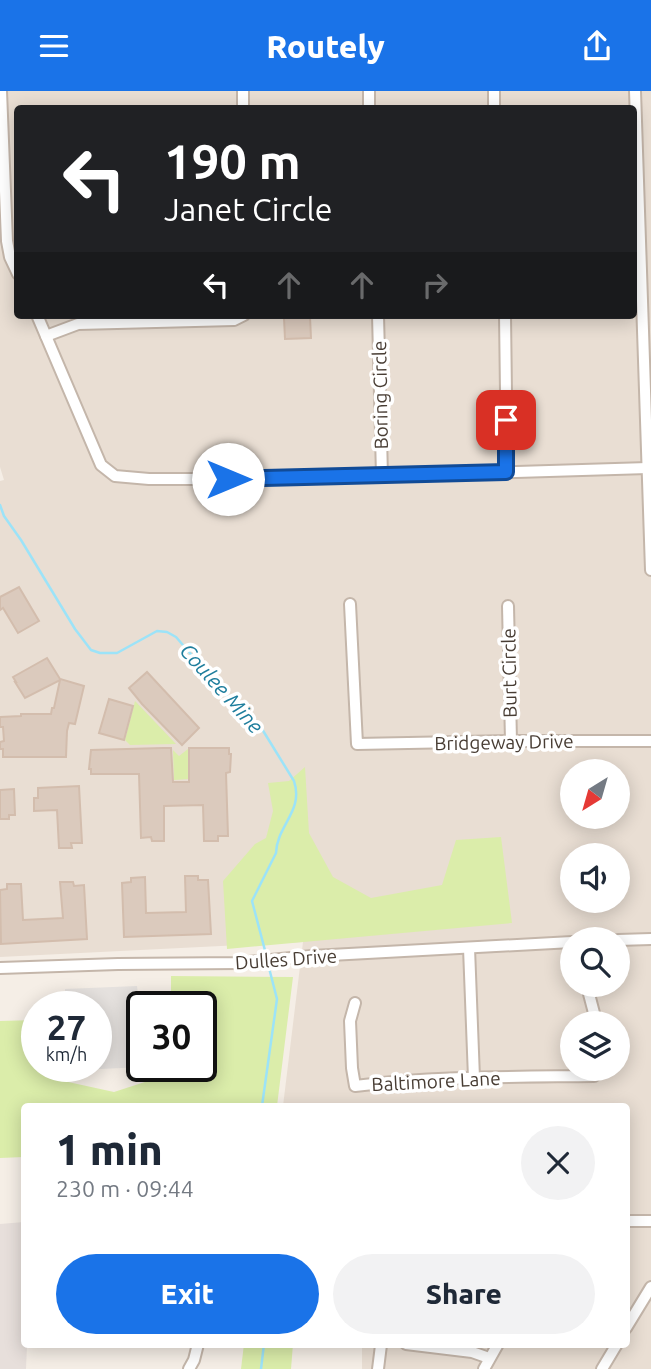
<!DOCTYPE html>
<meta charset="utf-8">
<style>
:root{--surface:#fff;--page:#f2f2f3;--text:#1f2937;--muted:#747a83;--accent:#1a73e8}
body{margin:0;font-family:Ubuntu,sans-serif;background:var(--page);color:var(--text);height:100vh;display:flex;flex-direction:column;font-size:26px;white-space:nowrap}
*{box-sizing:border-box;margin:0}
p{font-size:23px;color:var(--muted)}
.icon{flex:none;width:38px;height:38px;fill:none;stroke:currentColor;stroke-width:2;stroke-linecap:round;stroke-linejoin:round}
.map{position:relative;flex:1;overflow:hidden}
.drawer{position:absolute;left:21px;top:1012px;width:609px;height:245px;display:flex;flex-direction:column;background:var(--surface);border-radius:7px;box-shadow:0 4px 18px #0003}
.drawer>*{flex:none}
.top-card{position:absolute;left:14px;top:14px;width:623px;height:214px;border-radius:7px;box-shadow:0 4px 18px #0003;background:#202124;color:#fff;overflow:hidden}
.needle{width:46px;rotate:217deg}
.tools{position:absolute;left:560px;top:668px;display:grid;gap:14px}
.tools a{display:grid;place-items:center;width:70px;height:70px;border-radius:50%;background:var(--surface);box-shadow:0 4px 18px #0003;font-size:35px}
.speed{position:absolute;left:21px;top:900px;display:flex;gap:14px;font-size:35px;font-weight:700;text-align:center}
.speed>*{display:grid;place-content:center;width:91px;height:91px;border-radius:50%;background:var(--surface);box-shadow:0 4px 18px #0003;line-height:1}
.speed small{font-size:18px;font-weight:400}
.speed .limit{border:4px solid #111;border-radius:10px;background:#fff;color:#111}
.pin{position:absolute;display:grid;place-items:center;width:60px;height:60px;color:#fff;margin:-30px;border-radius:14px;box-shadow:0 4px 10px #0006}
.me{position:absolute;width:77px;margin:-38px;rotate:90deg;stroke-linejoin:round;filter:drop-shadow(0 0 5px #0008)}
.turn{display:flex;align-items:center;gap:24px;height:147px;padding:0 35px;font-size:32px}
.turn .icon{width:91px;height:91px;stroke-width:2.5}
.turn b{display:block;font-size:49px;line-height:60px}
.lanes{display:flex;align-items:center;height:66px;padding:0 35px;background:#0003;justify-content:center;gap:35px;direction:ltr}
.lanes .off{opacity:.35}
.round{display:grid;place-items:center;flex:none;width:74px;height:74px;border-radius:37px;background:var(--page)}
.headline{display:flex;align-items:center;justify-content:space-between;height:119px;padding:0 35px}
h1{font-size:42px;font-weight:800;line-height:52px}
.action{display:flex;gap:14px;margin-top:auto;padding:14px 35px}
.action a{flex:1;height:80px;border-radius:42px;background:var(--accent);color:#fff;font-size:28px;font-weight:800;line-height:80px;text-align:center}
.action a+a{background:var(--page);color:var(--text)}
header{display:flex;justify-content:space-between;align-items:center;height:91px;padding:0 35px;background:var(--accent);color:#fff;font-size:32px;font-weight:800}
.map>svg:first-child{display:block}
</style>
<header><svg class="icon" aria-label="menu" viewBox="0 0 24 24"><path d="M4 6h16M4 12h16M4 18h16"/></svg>Routely<svg class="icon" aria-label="share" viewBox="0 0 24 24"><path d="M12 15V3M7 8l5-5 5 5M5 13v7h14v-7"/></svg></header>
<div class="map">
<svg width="651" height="1278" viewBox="0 0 651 1278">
<rect width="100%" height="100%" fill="#f5eee6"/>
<path fill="#e9ded3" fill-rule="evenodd" d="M0,0h651v1278h-289v-25h264v-238h-343l20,-164 -303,15v-476l4,-1 -4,-13zM18,18h616v206h-616zM572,681h46v45h-46zM572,765h46v45h-46zM572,849h46v45h-46zM572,933h46v45h-46z"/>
<path fill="#e7dfdb" d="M24,1131v122h24l-21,2 -1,23h-26v-145z"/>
<g fill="#dbedaa">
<path d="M135,610l41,43 -46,1 -5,-5z"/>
<path d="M188,658l1,30 -15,1 -1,-30 6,6z"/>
<path d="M305,676l4,66 24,44 38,21 71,-13 14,-45 45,-3 11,86 -285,26 -4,-68 32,-37 11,-6 7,-27 -5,-28 21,-2z"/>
<path d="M171,885l122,1 -16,129h-253v51l-24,1v-137l37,-1v46h20l2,14 55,12 37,-12 8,-14h42v-60h-30z"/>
<path d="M244,1253h49l-2,25h-50z"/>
</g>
<path fill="#e5e1de" d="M137,895l1,8h12v12h-8l1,61 -64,3 -1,-4h18v-60h-31v-17z"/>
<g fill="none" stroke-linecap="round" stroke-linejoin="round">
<g stroke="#9ce3f8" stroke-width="2.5">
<path d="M0,414l4,11 17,24 54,89 16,21 9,3h17l40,-22 10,1 9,5 53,61 12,9 21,22 32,52c10,30 -17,44 -18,72l-24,48 15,57"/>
<path d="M262,1015l15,-107 -9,-35"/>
<path d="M261,1278l3,-25"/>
</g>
</g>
<g fill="#dbcabd" stroke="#d3bdad" stroke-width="2">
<path d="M310,226l1,21 -26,1 -1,-21z"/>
<path d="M19,496l20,34 -21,12 -15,-25 -3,2v-13z"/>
<path d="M47,567l13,21 24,7 -9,38 -6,-1 -2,8 -1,26h-63v-8h-3v-7l4,-1 -1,-14h-3v-10l21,-1v-2h30l1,-6h2l6,-28 -35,18 -10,-16h1l-3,-5z"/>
<path d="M147,581l52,56 -17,17 -40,-41 -13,-16z"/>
<path d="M109,608l24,7 -9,34 -25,-7z"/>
<path d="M163,657h8l2,34h16v-34h40v6h2l-1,18 -4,1 2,63h-10v5h-14l-1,-36 -39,1v35h-12l-1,-4 -10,1 -2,-64h-48v-5h-2l2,-19z"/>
<path d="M79,695l3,57h-11l1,5h-13l-2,-38 -23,1v-13h4v-10z"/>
<path d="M14,698l1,26h-6v4h-9v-29z"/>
<path d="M185,785h13v4h10l3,54 -87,3 -2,-54 9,-1v-4l14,-1 1,36 40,-1z"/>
<path d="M60,791h13l1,4 10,-1 3,54 -86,5 -1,-54 7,-1v-5h14l2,36 40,-2z"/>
</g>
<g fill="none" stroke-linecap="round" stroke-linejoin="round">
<g stroke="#c4b6aa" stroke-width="14">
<g id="minor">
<path d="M1,0l6,150 3,16 8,17"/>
<path d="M243,0v18"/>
<path d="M369,0v18"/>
<path d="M494,0v18"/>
<path d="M635,0l16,479"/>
<path d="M37,224l64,150 14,11 34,3h133l366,-11"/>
<path d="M378,224l4,161"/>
<path d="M505,224l2,157"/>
<path d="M46,245l32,-12 156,-4 10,-5"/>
<path d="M350,513l7,140 154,-3h140"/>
<path d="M508,515l3,135"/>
<path d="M618,849l33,-1"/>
<path d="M469,857l5,130"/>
<path d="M0,877l118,-4 121,-1 73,-7 260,-14"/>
<path d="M589,903l5,19v11"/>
<path d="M355,912l-5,18 2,47 3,18c77,-10 161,-9 239,-10v-7"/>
<path d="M626,1130h25"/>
<path d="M626,1237l25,-41"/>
<path d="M406,1253l66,8 17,6"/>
<path d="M189,1278l5,-9 4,-16"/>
<path d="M378,1278l3,-24"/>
<path d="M484,1278l14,-25"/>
<path d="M602,1278l15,-25"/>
</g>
</g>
<use href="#minor" stroke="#fff" stroke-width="10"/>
</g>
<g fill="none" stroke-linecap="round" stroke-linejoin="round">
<g stroke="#114b97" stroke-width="18">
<path id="route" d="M228,388l278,-7v-52"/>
</g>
<use href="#route" stroke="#1a73e8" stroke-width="12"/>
</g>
<g text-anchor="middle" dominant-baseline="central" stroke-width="7" stroke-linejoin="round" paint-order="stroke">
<g font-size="19" fill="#483d34" stroke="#fff">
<text transform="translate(380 304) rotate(-91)">Boring Circle</text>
<text transform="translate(509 582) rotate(-91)">Burt Circle</text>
<text transform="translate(504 651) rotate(-1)">Bridgeway Drive</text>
<text transform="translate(286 868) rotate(-4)">Dulles Drive</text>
<text transform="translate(436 990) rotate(-3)">Baltimore Lane</text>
</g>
<g font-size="21" font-style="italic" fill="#1f7e9d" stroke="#fff">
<text transform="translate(222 597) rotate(48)">Coulee Mine</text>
</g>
</g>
</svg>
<div class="tools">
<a><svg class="needle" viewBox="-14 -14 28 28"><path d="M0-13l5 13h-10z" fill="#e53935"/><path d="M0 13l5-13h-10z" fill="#747a83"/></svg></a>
<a><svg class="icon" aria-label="sound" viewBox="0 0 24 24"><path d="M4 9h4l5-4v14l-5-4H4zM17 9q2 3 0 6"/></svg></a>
<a><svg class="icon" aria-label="search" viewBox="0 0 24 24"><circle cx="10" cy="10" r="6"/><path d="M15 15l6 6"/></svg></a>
<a><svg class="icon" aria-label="layers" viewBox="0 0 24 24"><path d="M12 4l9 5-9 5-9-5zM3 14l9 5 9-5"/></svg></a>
</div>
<div class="speed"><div>27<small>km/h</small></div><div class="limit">30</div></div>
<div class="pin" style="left:506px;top:329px;background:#d93025"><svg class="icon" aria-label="arrive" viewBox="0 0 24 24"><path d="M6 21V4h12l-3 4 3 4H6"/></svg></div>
<svg class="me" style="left:228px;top:388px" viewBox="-20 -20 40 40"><circle r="19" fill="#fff"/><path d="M0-13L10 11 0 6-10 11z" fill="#1a73e8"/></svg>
<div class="top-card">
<div class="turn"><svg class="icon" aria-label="left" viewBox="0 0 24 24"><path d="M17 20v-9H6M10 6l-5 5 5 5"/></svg><div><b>190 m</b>Janet Circle</div></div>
<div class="lanes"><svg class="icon" aria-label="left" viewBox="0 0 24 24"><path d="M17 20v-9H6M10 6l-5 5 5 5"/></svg><svg class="icon off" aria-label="ahead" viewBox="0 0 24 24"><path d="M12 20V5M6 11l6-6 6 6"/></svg><svg class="icon off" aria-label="ahead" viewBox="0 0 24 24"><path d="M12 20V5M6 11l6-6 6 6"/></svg><svg class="icon off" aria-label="right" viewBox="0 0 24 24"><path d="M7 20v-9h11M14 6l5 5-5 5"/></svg></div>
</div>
<section class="drawer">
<div class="headline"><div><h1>1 min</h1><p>230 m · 09:44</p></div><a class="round"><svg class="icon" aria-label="close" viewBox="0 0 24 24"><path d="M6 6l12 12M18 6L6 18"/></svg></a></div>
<div class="action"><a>Exit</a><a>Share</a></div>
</section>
</div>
